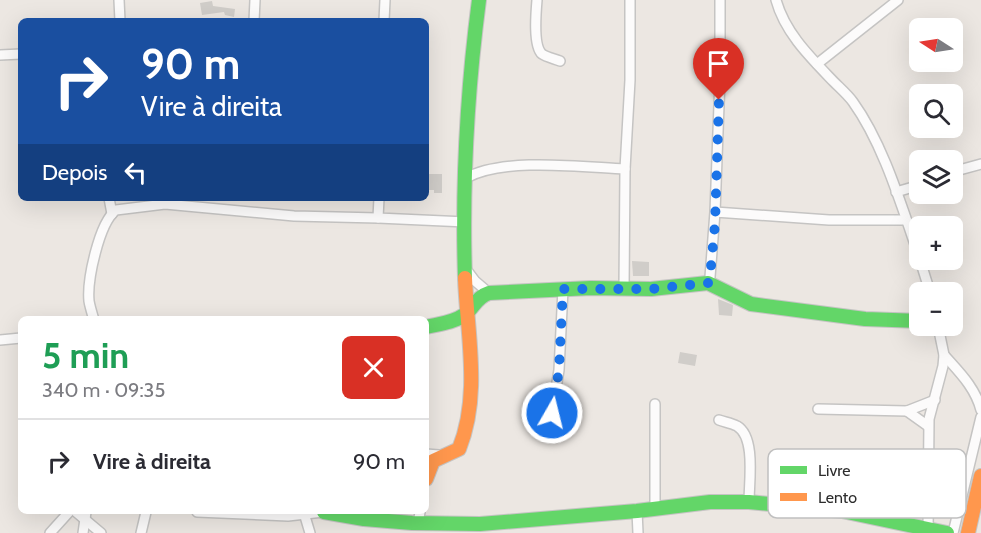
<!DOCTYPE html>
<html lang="pt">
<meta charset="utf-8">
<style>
:root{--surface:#fff;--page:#f2f2f3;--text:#2b2b33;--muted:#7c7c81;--line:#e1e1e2}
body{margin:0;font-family:Cabin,sans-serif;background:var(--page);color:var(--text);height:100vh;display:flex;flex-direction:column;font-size:22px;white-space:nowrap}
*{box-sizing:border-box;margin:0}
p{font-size:20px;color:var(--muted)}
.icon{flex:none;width:33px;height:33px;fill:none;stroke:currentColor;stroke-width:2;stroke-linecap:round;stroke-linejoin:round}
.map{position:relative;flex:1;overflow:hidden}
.drawer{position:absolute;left:18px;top:316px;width:411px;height:198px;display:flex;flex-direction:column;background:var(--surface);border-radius:9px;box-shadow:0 6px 24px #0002}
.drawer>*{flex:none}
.hud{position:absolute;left:18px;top:18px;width:411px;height:183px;border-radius:9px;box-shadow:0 6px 24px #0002;background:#1a4fa0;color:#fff;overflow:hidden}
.needle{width:39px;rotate:282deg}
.tools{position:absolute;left:909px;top:18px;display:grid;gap:12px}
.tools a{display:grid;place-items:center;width:54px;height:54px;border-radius:9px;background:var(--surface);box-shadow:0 6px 24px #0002;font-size:30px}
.pin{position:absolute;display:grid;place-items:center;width:51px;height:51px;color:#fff;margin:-62px -26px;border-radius:50% 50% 50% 0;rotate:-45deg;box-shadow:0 0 6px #0007}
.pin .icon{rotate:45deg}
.me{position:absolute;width:66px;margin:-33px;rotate:8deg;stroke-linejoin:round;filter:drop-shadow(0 0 4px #0008)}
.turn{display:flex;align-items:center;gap:21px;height:126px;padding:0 24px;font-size:27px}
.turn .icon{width:78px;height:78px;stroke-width:2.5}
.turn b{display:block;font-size:42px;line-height:51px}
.then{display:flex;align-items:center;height:57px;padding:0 24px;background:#0003;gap:12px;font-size:22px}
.round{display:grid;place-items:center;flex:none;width:63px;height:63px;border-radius:9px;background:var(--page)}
.summary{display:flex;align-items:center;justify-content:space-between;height:102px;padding:0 24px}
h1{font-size:36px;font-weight:700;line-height:45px;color:#1e9e55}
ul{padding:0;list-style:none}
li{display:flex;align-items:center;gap:18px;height:84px;padding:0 24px;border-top:2px solid var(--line)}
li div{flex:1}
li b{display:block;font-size:22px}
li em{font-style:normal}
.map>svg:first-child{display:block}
</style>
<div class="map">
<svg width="981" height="533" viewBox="0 0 981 533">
<rect width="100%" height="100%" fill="#ece7e2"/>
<g fill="#d0cdc9">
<path d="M212,1l1,5 22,3 -1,8 -9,-2 -1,-3 -22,3 -2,-12z"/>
<path d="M427,174h15v19h-8v-3h-7z"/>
<path d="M632,261l17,1v14h-16z"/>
<path d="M718,299l15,6 -1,11 -13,-1z"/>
<path d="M680,352l17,3 -2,11 -17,-3z"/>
</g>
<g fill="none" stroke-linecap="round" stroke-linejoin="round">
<g stroke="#c5c4c3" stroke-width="12">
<g id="street">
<path d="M119,0l1,21"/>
<path d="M537,0c-1,12 -4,46 5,54 4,3 13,5 18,7"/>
<path d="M776,0c9,33 35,58 58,82 6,6 14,13 19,20 31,43 49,106 67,157"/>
<path d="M254,21l1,-21"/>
<path d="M384,21l1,-21"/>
<path d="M0,55l21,-1"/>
<path d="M817,64l81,-64"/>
<path d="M952,172l29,-8"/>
<path d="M466,178c38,-21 116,-11 159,-9"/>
<path d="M896,192l24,-7"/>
<path d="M109,198l3,16"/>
<path d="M379,198l-1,20 88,4"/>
<path d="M715,212l5,-134v-78"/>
<path d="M920,260l10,32"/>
<path d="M466,269l9,12 14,12"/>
<path d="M708,283l2,-6 5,-65 114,8h77"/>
<path d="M624,289l1,-120 5,-89v-80"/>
<path d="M94,320c-2,-7 -4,-13 -5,-19 -2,-21 10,-78 27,-91l49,-6 129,12 84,2"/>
<path d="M0,340l21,-2"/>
<path d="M944,355c15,17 31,32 37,55"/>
<path d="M818,409l89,2 28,-11"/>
<path d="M907,411l21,15"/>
<path d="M552,413l7,-43 4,-81"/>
<path d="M719,420c5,2 12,3 18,6 19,11 12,56 12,76"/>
<path d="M426,454l13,1"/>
<path d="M655,509v-105"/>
<path d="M637,511l1,22"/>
<path d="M76,512l25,21"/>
<path d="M197,512l91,4 35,-4"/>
<path d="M304,513l6,20"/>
<path d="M418,524l2,-12"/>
<path d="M50,533l19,-21"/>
<path d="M83,533l3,-21"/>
<path d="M141,533l5,-21"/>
<path d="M928,533l1,-114 14,-53 1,-11 -6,-29"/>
<path d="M953,533l28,-116"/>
</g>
</g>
<g stroke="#c5c4c3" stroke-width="16">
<g id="fast">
<path d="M465,278c-3,-93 2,-186 14,-278"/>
<path d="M426,327c13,-3 27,-4 38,-12 10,-7 12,-18 25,-22l102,-5 60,1 57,-6 43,21 114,15 55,2"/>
<path d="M324,512l40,7 48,4 68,1 157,-13 73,-9h39l93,9 105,22"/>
</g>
</g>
<g stroke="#c5c4c3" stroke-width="16">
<g id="slow">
<path d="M426,479l7,-18 26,-12c22,-54 8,-115 6,-171"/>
<path d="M968,533l13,-57"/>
</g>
</g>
<use href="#street" stroke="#fcfbfb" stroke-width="9"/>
<use href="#fast" stroke="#63d668" stroke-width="14"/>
<use href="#slow" stroke="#ff974d" stroke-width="14"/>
</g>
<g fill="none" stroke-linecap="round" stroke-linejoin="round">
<path stroke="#1a73e8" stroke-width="10" stroke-dasharray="0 18" d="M552,413l7,-43 4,-81h88l57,-6 2,-6 5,-53 4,-124"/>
</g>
<rect x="768" y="449" width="198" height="69" rx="9" fill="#fff" stroke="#c0c0c0" stroke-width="1.5"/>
<rect x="780" y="466" width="27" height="8" fill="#63d668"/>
<rect x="780" y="493" width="27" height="8" fill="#ff974d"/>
<g font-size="16" fill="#2d2d2d">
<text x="818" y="476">Livre</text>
<text x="818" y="503">Lento</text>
</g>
</svg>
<div class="tools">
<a><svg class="needle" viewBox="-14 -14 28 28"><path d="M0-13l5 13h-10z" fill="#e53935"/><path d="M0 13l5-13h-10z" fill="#7c7c81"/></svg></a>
<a><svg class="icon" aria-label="search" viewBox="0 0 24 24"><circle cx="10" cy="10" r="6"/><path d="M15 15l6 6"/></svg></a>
<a><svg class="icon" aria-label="layers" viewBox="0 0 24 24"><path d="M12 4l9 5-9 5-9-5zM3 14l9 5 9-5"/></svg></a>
<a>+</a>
<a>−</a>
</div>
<div class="pin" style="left:719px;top:100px;background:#d93025"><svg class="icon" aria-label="arrive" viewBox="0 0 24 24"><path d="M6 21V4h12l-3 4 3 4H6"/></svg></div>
<svg class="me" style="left:552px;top:413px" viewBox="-20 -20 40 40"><circle r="17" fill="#1a73e8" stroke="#fff" stroke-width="3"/><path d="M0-11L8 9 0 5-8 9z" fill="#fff"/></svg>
<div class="hud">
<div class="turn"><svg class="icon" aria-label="right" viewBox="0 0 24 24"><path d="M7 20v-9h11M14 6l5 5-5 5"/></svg><div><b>90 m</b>Vire à direita</div></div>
<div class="then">Depois<svg class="icon" aria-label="left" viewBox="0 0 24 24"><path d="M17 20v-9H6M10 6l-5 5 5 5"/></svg></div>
</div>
<section class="drawer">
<div class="summary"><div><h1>5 min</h1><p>340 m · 09:35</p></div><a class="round" style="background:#d93025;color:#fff"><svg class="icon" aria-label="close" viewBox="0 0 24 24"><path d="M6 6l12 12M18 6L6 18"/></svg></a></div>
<ul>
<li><svg class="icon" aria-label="right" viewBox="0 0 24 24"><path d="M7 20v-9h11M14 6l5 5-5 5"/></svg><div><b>Vire à direita</b></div><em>90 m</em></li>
</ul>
</section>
</div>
